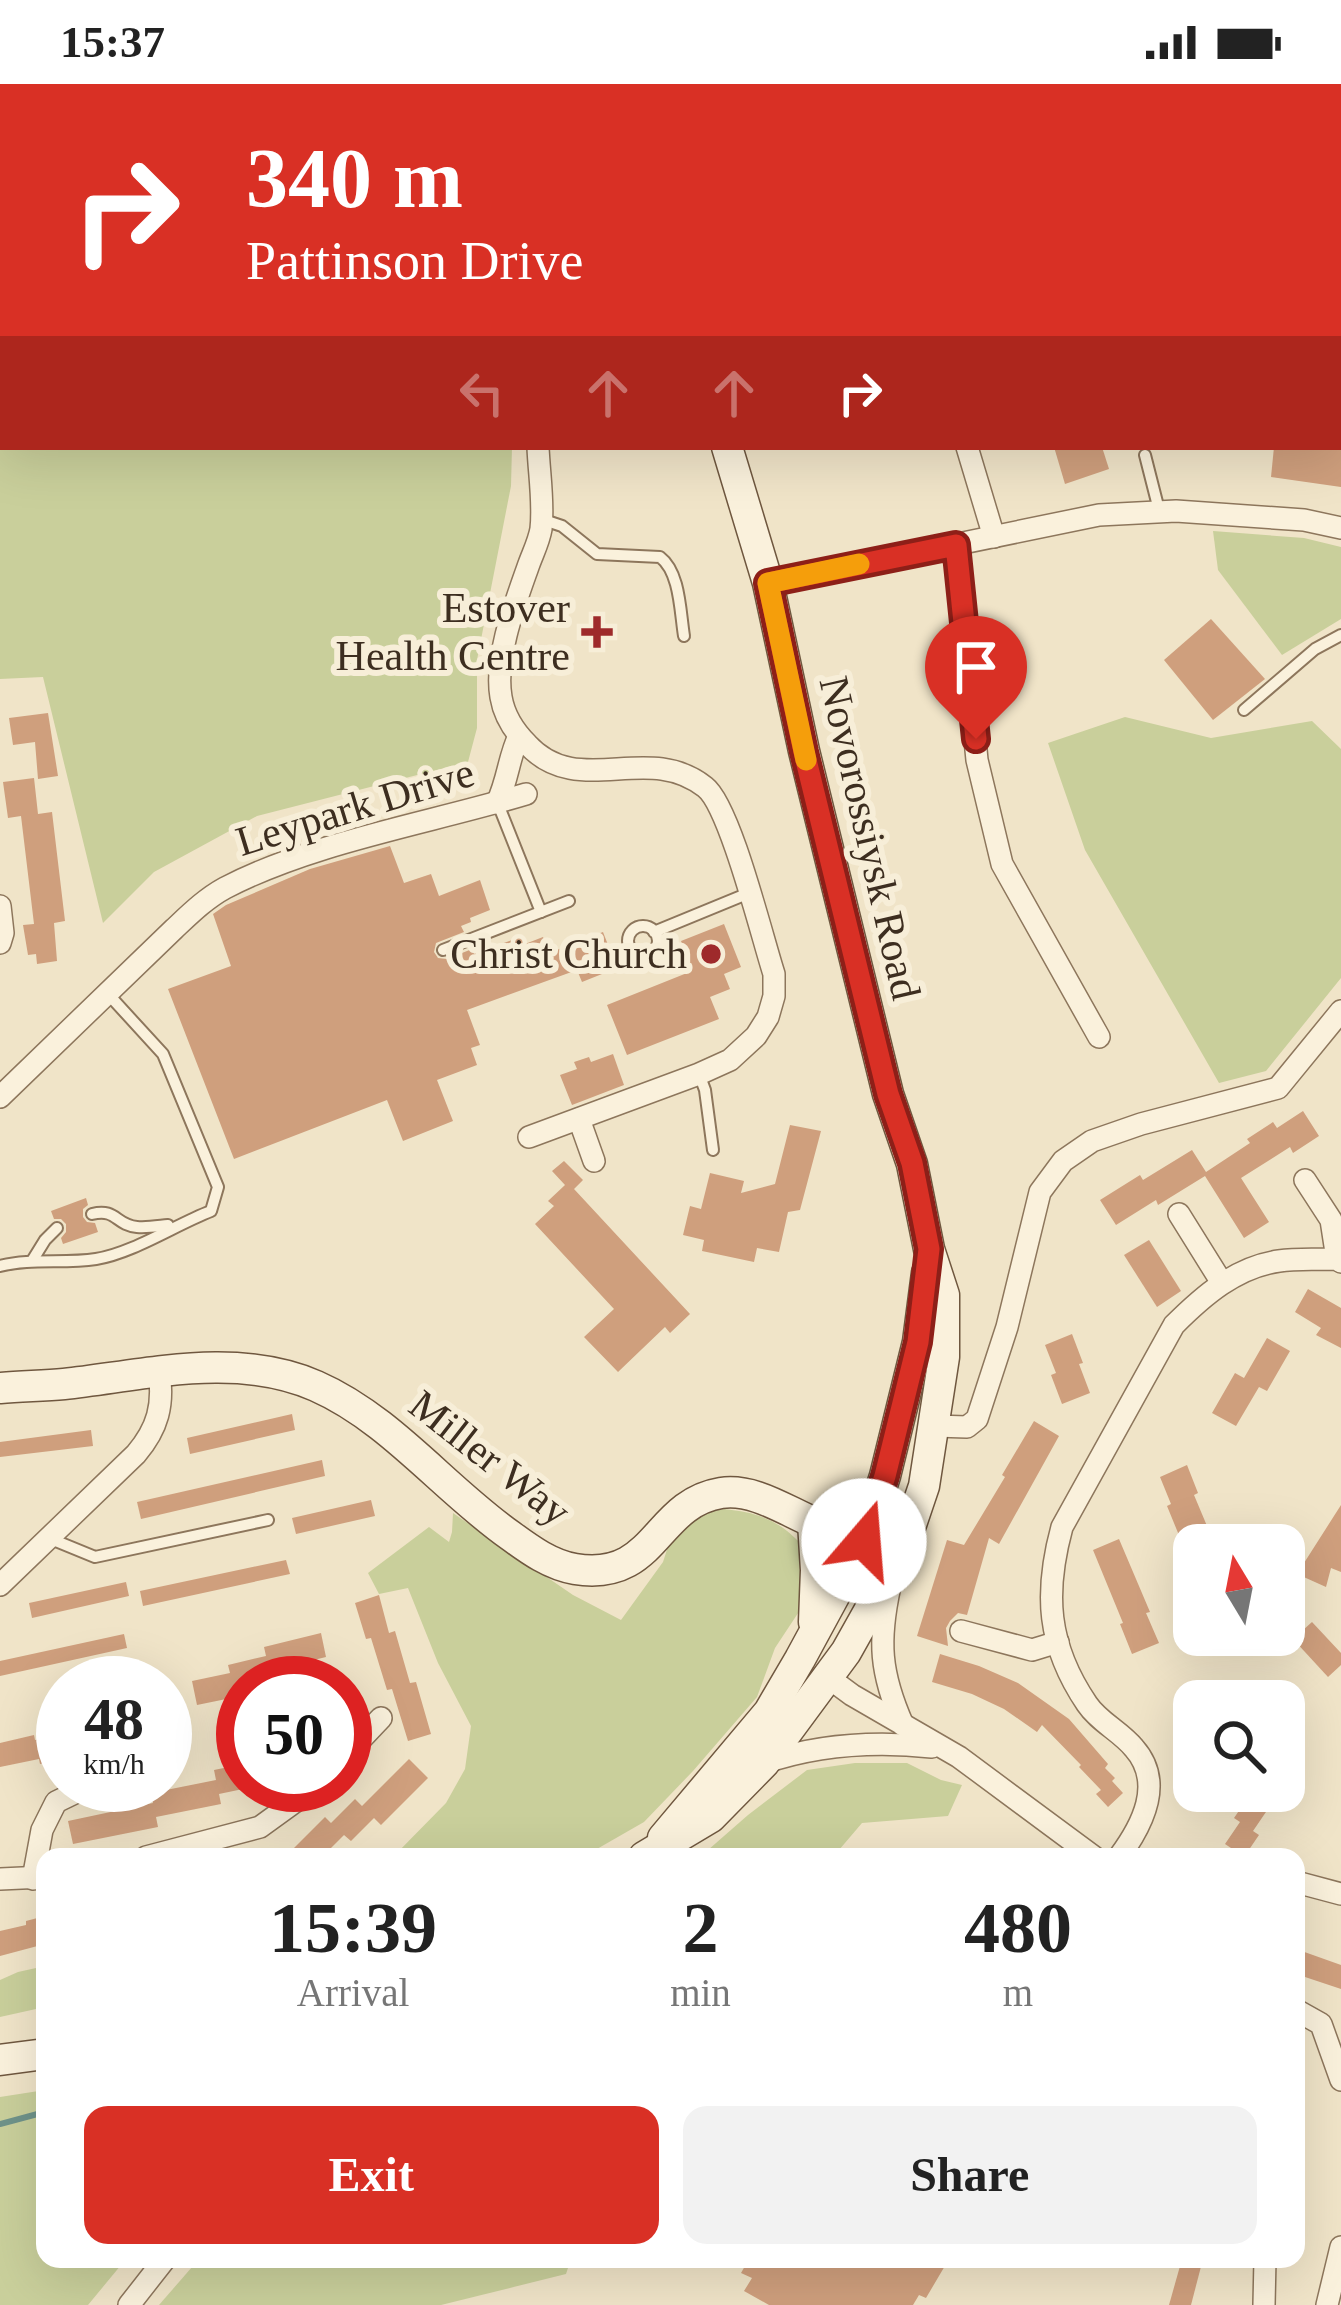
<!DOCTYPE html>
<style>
:root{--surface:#fff;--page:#f2f2f2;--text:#222;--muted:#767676;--accent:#d93025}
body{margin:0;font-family:"Times New Roman",serif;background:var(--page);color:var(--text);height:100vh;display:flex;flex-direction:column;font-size:45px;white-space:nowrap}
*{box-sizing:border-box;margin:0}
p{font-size:39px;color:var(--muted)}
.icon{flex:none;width:66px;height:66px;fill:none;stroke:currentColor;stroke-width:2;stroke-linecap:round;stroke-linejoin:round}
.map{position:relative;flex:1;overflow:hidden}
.panel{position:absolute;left:36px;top:1764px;width:1269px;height:420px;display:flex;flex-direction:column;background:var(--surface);border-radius:24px;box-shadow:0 12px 48px #0002}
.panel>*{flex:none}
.hud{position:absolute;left:0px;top:0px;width:1341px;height:366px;box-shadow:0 12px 48px #0002;background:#d93025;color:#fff;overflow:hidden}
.needle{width:78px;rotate:350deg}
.fabs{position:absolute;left:1173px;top:1440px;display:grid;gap:24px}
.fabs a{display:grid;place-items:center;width:132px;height:132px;border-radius:24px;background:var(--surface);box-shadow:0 12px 48px #0002;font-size:60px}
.speed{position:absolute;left:36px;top:1572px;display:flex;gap:24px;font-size:60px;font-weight:700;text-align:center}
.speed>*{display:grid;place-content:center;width:156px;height:156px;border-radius:50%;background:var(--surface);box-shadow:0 12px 48px #0002;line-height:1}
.speed small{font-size:30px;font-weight:400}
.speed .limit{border:18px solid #d22;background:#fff;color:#111}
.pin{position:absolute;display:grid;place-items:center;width:102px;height:102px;color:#fff;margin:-123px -51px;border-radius:50% 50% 50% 0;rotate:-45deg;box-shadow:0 0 12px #0007}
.pin .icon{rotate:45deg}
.me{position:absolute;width:132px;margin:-66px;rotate:18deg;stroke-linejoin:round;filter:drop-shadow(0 0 9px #0008)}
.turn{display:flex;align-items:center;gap:42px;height:252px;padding:0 48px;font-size:54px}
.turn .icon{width:156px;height:156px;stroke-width:2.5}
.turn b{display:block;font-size:84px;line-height:102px}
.lanes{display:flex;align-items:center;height:114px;padding:0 48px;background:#0003;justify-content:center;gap:60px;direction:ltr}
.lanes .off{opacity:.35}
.eta{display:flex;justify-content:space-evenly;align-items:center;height:204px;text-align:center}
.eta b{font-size:72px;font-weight:800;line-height:84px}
.action{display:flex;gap:24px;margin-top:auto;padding:24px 48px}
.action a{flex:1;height:138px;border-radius:24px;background:var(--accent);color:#fff;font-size:48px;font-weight:800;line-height:138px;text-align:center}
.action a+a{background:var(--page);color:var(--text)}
.status{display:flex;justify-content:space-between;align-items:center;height:84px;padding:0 60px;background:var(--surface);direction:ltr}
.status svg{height:33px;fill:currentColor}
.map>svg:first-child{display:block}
</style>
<div class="status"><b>15:37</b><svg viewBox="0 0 49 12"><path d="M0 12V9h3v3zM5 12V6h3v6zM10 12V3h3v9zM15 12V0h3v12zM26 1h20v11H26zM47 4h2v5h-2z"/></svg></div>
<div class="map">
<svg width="1341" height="2221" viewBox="0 0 1341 2221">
<rect width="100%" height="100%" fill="#f0e4c8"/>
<g fill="#c9cf9b">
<path d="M0,0h143l-1,3h-139v360h509l-1,39 -34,174v68l-9,34 -211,54 -103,56 -51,51 -60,-246 -43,2z"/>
<path d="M1213,447l91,7 37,9v72l-59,36 -64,-85z"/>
<path d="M1125,633l86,21 101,-17 29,28v229l-75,93 -47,12 -134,-233 -37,-107z"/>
<path d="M724,1425c41,4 61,15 87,46l-3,43 -33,50 -18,49 -64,74 -49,51 -61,35h-190l53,-54 19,-34 6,-43 -33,-63 -30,-75 -29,6 -11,-21 61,-46 20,15 3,-10 1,-19 120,82 48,25 42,-58 9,-28 36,-22z"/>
<path d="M855,1679h52l34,17 21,5 -14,31 -86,7 -29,34h-133l48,-42 59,-45z"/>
<path d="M45,1882v41l-45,10v-37l18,-8z"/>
<path d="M45,2006v169h81l-38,46h-88v-208z"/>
<path d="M199,2175h372l-5,15 -125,31h-282z"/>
</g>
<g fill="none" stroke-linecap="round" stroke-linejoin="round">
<path stroke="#6f938a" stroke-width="6" d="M0,2040l45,-12"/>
</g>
<g fill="#cf9f7d">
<path d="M1054,363h48l7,22 -44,15z"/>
<path d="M1274,363h67v40l-70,-10z"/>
<path d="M1211,535l54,60 -52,41 -49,-60z"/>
<path d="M48,629l10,63 -20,3 -3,-37 -22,3 -4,-27z"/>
<path d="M34,694l4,36 14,-2 13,109 -11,2 3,38 -20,3 -1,-10 -8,1 -5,-30 11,-1 -13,-108 -13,2 -5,-36z"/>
<path d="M390,762l14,37 27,-9 8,22 41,-16 10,30 -20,8 1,4 -10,4 3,6 -28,11 -2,9 4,6 9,1 25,-10 2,5 49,-18 2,8 18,-7 6,16 54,-21 14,36 -35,14 -5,-12 -110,40 13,35 -9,3 6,17 -40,15 16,41 -50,20 -16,-41 -153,59 -66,-170 63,-23 -18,-52 13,-9 84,-36z"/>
<path d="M724,840l17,43 -17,7 6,15 -20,8 9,22 -92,36 -20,-50 85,-34 -11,-30z"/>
<path d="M613,970l11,31 -52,20 -12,-30 17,-6 -3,-7 15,-5 2,5z"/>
<path d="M1303,1027l16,25 -26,17 -3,-6 -49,31 28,44 -25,16 -39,-62 -47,29 -2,-5 -40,25 -16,-25 40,-25 3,5 49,-30 14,22 44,-29 -3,-4 26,-17 4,6z"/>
<path d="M790,1041l31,6 -21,79 -12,2 -9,40 -22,-4 -3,14 -52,-11 2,-11 -21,-5 7,-29 11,3 9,-36 34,8 -3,12 34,-9z"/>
<path d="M564,1077l19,19 -9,9 116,125 -20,19 -5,-6 -47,45 -34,-35 30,-28 -79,-85 19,-18 -6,-5 17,-16 -13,-14z"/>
<path d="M86,1114l2,7 -5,4v8l4,5 8,1 3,9 -35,12 -2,-6 5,-6v-8l-5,-5h-7l-3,-8z"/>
<path d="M1149,1156l32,51 -24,16 -33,-52z"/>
<path d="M1308,1205l33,19v40l-25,-13 5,-7 -26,-16z"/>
<path d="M1072,1250l11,29 -4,1 11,29 -28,11 -11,-29 5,-2 -11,-28z"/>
<path d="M1267,1254l23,13 -23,40 -8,-4 -23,39 -24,-13 23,-40 9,5z"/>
<path d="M292,1330l3,16 -105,24 -3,-16z"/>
<path d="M1034,1337l25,15 -60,108 -10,-6 -22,77 -9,-2 -8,8 -4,7 2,18 -31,-10 30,-96 17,5 41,-68 -3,-2z"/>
<path d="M91,1346l2,16 -93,11v-15z"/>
<path d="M322,1376l3,16 -184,43 -4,-17z"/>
<path d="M1187,1381l11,28 -4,2 21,50h-32l-16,-39 4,-2 -11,-27z"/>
<path d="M371,1416l4,16 -79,18 -4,-16z"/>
<path d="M1341,1421v67l-10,-4 -5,19 -29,-13z"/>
<path d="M1119,1455l31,73 -4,1 13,30 -27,11 -12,-30 3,-1 -30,-73z"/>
<path d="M286,1476l4,14 -147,32 -3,-15z"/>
<path d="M126,1498l3,14 -97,22 -3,-15z"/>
<path d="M379,1511l10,38 6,-2 15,52 6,-1 15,52 -23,7 -16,-52 -5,1 -16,-52 -5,1 -11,-36z"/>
<path d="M1312,1538l29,31v12l-13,12 -35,-38z"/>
<path d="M321,1549l5,24 -57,14 3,9 -29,3v3l-9,2 2,9 -39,8 -5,-24 38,-8 -2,-8 38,-9 -2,-9z"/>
<path d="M124,1550l3,14 -127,28v-15z"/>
<path d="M940,1570l39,12 39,17 51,36 39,45 -3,4 10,10 -3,3 11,12 -15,14 -12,-13 5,-4 -22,-23 2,-2 -39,-40 -5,7 -33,-23 -32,-15 -40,-12z"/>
<path d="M63,1650v25l-23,5 -1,-5 -39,8v-24l34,-8 1,5z"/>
<path d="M409,1675l19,19 -47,47 -7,-7 -23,23 -7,-6 -22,22h-37l40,-40 6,6 24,-24 7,7z"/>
<path d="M243,1680v25l-24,5 2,10 -65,13 2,10 -85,17 -5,-23 85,-18 -2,-10 65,-13 -2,-10z"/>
<path d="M1249,1712l19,13 -15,22 6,4 -15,22h-19l6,-9 -6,-4 15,-22 -6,-4z"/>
<path d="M45,1832v28l-45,12v-25l26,-6v-4z"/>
<path d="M1296,1865l45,16v24l-45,-15z"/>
<path d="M749,2175h8l13,7 4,-7h175l-23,39 -7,-3 -6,10h-144l-25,-14 8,-13 -11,-5z"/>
<path d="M1182,2175h21l-12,46h-22z"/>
</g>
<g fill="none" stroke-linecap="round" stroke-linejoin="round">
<g stroke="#8d765c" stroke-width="14">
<g id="lane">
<path d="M1147,0l1,3"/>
<path d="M1145,371l14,55"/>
<path d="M541,435l21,7 35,28 63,3c20,15 20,54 24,79"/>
<path d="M1244,626l71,-61 26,-14"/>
<path d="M498,720l43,108"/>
<circle cx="643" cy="857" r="15"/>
<path d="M654,848l95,-39"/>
<path d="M443,866l126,-49"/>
<path d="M699,990l6,16 8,60"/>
<path d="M92,1130c25,-6 23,11 45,13 10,1 21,-1 31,-2"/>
<path d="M32,1177l13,-21 12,-12"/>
<path d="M0,1182c31,-8 64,-2 96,-7 37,-6 79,-34 115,-48l7,-24 -55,-133 -54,-59"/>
<path d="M51,1455l44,18 173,-37"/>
</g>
</g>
<g stroke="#8d765c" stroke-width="24">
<g id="street">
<path d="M481,0l1,3"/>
<path d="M804,0l2,3"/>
<path d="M760,3l4,-3"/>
<path d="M967,363l27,90"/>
<path d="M956,461l21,215 25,104 97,173"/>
<path d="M768,499l331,-68 77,-4 128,9 37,8"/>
<path d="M497,719c11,-23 12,-47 22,-67"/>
<path d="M0,822l3,27 -3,10"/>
<path d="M0,1013l174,-168c16,-15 31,-30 51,-41 88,-46 205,-65 301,-94"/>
<path d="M579,1035l15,42"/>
<path d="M529,1053l170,-63 31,-14 26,-24 12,-19 6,-21v-22c-12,-37 -44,-168 -69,-187 -58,-46 -127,13 -178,-43 -13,-13 -23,-29 -26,-47 -7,-40 15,-96 28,-133 4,-11 10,-23 12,-35 3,-26 -2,-56 -3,-82"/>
<path d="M1305,1096l26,40 6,39"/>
<path d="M1179,1130l43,69"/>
<path d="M935,1342l32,1 10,-8 30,-92 33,-135 23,-31 29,-20 49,-17 137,-36 63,-77"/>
<path d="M0,1501l136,-131c22,-26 28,-49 23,-83"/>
<path d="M890,1502c-12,55 -10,87 13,139"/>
<path d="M961,1547l71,19 26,-8"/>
<path d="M829,1594l23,17 107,62 135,100"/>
<path d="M165,1642v11"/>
<path d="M345,1672l36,-38"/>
<path d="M764,1679c55,-19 110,-22 168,-16"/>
<path d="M146,1773l114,-30 58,-42"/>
<path d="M1119,1773c23,-31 46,-74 15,-109 -14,-17 -35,-26 -47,-44 -40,-59 -43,-111 -25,-177l112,-202c29,-29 62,-58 105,-64 19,-3 39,-1 58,-2l4,3"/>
<path d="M0,1795l44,-2"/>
<path d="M33,1795l9,-49 14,-28 35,-17"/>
<path d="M1296,1798l45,12"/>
<path d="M1296,1926l25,14 20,56"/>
<path d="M129,2221l36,-46"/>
<path d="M1264,2221l1,-46"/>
<path d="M1327,2221l14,-58"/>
</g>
</g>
<g stroke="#6f573f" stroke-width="33">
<g id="secondary">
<path d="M622,0l1,3"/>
<path d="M0,1304c21,-2 43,-2 64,-4 82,-9 172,-33 252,2 75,33 128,103 195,150 19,14 40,29 64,33 82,13 79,-65 146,-76 33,-5 65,18 94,30 28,12 58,21 86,31"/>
<path d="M813,1438l3,48 -2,52"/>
<path d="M663,1754l106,-126 31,-53 64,-118 21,-65 33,-134 9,-69"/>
<path d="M644,1773l67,-40 53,-54 82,-111 55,-98 23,-68 20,-129v-62l-15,-46 -17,-85 -24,-70 -84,-343 -36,-168 -41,-136"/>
<path d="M0,1976l45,-6"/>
</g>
</g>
<use href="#lane" stroke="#faf1dc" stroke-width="10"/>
<use href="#street" stroke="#faf1dc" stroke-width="21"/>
<use href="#secondary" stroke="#faf1dc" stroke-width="30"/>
</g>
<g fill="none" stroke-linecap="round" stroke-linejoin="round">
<g stroke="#8d1f18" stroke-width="30">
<path id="route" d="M864,1457l21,-65 33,-134 11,-93 -17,-86 -24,-69 -84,-342 -36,-169 188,-38 20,194"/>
</g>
<use href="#route" stroke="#d93025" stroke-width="21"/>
<path stroke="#f59e0b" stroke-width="21" d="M806,676l-38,-177 91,-19"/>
</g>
<g fill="#9e2a2b" stroke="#f7eed8" stroke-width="4.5">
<path d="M591 530h12v12h12v12h-12v12h-12v-12h-12v-12h12z"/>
<circle cx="711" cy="870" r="12"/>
</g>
<g text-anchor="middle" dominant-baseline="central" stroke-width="12" stroke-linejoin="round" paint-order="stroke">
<g font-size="42" fill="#3d2e20" stroke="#f7eed8" text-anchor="end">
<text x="570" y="524">Estover<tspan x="570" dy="48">Health Centre</tspan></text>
<text x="687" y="870">Christ Church</text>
</g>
<g font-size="42" fill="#3d2e20" stroke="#f7eed8">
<text transform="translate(355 723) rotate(-17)">Leypark Drive</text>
<text transform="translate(870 754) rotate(77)">Novorossiysk Road</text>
<text transform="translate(490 1374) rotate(38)">Miller Way</text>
</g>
</g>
</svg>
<div class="fabs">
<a><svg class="needle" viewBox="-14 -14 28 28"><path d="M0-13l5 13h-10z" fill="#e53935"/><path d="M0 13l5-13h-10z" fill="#767676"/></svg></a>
<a><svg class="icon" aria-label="search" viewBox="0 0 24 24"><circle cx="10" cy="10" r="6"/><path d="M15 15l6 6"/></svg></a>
</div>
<div class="speed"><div>48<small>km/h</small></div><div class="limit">50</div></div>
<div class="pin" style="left:976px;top:655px;background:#d93025"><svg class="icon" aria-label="arrive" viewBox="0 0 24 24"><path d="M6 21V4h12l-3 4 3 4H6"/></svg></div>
<svg class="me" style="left:864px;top:1457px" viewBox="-20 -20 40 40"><circle r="19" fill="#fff"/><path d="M0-13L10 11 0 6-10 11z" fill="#d93025"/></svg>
<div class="hud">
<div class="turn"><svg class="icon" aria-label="right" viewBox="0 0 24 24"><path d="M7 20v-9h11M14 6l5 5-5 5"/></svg><div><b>340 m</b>Pattinson Drive</div></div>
<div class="lanes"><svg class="icon off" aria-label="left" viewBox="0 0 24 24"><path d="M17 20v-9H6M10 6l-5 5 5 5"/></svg><svg class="icon off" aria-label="ahead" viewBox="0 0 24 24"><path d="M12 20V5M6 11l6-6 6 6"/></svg><svg class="icon off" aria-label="ahead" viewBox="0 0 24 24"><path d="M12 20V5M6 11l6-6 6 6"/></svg><svg class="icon" aria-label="right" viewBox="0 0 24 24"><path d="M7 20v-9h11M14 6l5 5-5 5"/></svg></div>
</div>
<section class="panel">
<div class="eta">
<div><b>15:39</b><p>Arrival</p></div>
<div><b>2</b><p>min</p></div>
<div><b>480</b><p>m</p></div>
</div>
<div class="action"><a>Exit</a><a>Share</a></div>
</section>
</div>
